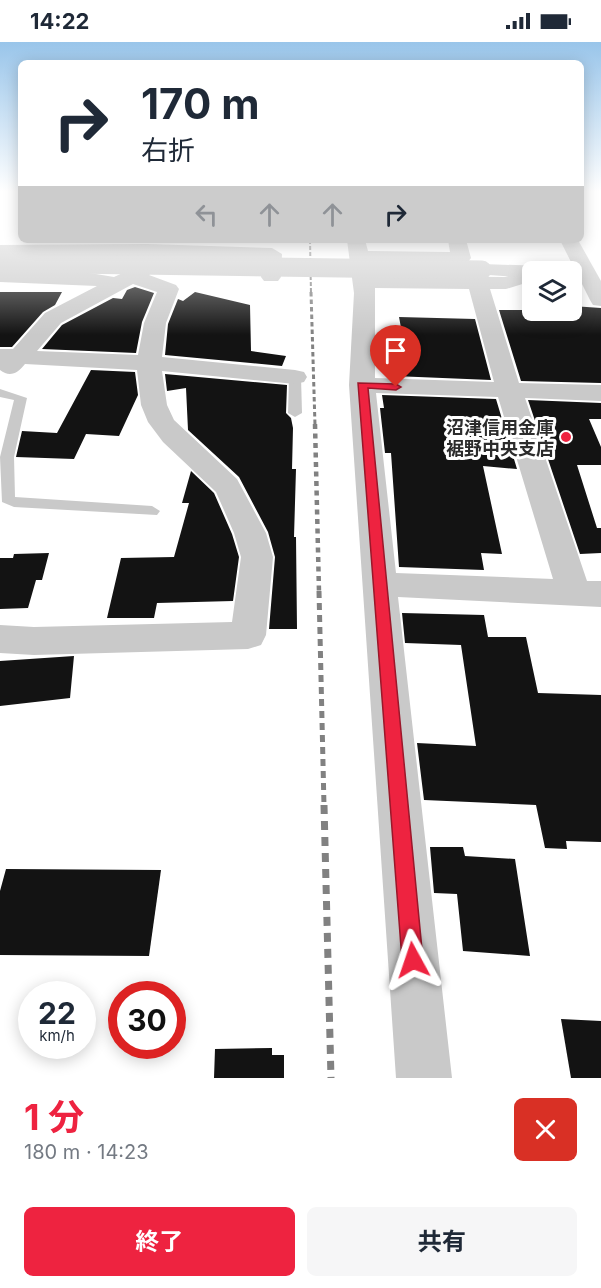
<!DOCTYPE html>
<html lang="ja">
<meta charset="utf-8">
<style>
:root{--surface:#fff;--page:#f6f6f7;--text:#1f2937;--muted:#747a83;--accent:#ee2340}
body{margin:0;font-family:Inter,"Noto Sans JP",sans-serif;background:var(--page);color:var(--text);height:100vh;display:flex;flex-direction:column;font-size:22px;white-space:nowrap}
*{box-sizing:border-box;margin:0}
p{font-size:20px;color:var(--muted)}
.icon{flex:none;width:33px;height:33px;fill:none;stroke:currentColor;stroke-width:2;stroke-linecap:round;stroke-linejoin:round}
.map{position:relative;height:1036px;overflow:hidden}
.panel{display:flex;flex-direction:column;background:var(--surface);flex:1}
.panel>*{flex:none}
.banner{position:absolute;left:18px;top:18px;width:566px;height:183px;border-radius:9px;box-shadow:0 3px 15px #0003;background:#fff;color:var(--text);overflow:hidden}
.fabs{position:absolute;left:522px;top:219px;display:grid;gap:12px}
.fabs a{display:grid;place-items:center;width:60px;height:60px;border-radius:9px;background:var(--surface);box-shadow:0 3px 15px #0003;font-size:30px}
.speed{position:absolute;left:18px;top:939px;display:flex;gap:12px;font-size:30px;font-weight:700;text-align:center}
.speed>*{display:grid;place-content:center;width:78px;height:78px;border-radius:50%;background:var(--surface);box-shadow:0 3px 15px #0003;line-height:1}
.speed small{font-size:15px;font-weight:400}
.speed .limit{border:9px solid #d22;background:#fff;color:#111}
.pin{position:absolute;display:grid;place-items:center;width:51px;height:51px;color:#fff;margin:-62px -26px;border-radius:50% 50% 50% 0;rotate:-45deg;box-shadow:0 0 6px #0007}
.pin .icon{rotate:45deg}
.me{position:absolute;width:66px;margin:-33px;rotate:355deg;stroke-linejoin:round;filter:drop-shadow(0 0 4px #0008)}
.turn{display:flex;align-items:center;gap:21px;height:126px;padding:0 24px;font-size:27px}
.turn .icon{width:78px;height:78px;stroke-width:2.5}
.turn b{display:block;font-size:42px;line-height:51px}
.lanes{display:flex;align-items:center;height:57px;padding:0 24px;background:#0003;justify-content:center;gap:30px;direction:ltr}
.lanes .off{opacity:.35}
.round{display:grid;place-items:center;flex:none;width:63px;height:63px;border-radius:9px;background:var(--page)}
.headline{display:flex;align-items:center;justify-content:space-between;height:102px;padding:0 24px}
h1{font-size:36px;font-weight:700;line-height:45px;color:var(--accent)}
.action{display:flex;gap:12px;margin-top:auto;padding:12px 24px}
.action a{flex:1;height:69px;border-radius:9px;background:var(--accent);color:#fff;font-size:24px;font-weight:700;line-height:69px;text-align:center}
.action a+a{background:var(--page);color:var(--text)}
.status{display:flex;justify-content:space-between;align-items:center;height:42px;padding:0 30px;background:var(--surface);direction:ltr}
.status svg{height:16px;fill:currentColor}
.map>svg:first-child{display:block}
</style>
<div class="status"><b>14:22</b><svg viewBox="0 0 49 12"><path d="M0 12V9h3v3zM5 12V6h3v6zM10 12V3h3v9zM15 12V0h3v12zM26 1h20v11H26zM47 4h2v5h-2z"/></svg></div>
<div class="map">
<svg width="601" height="1036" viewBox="0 0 601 1036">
<rect width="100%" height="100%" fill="#fff"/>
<g fill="#131313">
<path d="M135,245l19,6 -12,29 -6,31 -94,-4 20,-24 51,-27 9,1 5,-9z"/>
<path d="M0,250h62l-7,13 -12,7 -31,35h-12z"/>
<path d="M195,250l55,13 1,46 35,5 -4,10 -117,-11 3,-31 10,-25 5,2z"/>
<path d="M572,264l29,2v75l-80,-2 -22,-71h73z"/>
<path d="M399,275l76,2 16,61 -97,-4 -3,-43h11z"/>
<path d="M91,328l44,2 3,23 -19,41 -33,-2 -12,25 -58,-2 6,-26 35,2z"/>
<path d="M165,332l122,11 -1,28 5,5 2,10 -1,41h4l-2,68h2l1,92h-28l6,-72 -7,-25 -29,-55 -51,-47 -2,-42 -19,3z"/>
<path d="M382,353l114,4 21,70 -34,-3 19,88 -21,-1 3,17 -85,-3 -8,-114h-6l-5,-45h4z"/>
<path d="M528,358l73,3v16h-12l12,28v18h-24l20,63h4v25l-21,1z"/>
<path d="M191,429l23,22 18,41 7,23 -6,44 -76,2 -3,15h-47l14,-60 53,-1 15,-54h-7z"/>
<path d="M49,511l-7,27h-6l-8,28 -28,1v-51h13l1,-4z"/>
<path d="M402,571l82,2 4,22h38l12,56 63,2v147l-35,-1 1,8 -22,-1 -9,-43 -112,-5 -7,-57 59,3 -15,-101 -56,-2z"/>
<path d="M74,614l-4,42 -70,8v-45z"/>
<path d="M430,805h33l2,9 50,3 15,97 -67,-5 -6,-57 -23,-1z"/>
<path d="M6,827l155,1 -12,86 -149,-1v-64z"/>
<path d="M561,977l40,2v57h-30z"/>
<path d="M272,1006v7h12v23h-70l1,-29z"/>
</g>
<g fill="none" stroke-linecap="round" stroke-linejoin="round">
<g fill="#c9c9c9" fill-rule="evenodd">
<path d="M295,331l6,4 1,36 -7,4 -7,-4 1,-36z"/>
<path d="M0,347l27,9 -13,59 1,40 137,9 8,5 -3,4 -143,-8 -12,-5 -2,-45 14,-57 -14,-3z"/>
</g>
<g fill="#c9c9c9" fill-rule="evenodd">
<path d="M347,198h18l3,11 82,1 -2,-12h18l5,18 -3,4 -97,1 2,13 132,1 27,-8 7,2 -7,1v9l-26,8h-16l29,94 82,2v16l-76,-3 62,183h14v26l-203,-10 54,481h-56l-47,-693 5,-92zM375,246l94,1 25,93 -119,-4zM376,351l122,4 55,182 -157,-6z"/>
<path d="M147,202l125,4 10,6 -1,23 -3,4h-14l-3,-4 1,-18 -115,-3 -147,1v-12z"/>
<path d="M151,218l7,2 3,4 -12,9 27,10 3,4 -13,34 -4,34 133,13 9,2 3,5 -3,5 -9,2 -133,-13 5,34 7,15 63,59 29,54 7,24 -7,78 -5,10 -13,4 -214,6 -34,-2v-28l34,2 198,-5 9,-65 -7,-24 -18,-41 -53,-50 -15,-20 -7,-17 -4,-35 -112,-6c-7,9 -15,14 -25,6v-21h13l32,-36 52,-27 -97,-4v-12l90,3 24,4zM133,242l24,8 -13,31 -6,32 -101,-4 24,-28z"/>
</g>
<g fill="#c9c9c9" fill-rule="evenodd">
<path d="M560,198h18l23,41v25l-8,-1 -3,-5z"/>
<path d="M482,222l64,2 10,6h-24v6l-57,-4 -3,-4 3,-4z"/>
</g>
<path stroke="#818181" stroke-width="2" stroke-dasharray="4 2" stroke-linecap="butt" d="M310,198l1,54"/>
<path stroke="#818181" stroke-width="3" stroke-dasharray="4.5 3" stroke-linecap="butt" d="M311,250l4,133"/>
<path stroke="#818181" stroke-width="4.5" stroke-dasharray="5 4.5" stroke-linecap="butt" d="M315,382l4,168"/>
<path stroke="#818181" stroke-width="5" stroke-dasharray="7 5" stroke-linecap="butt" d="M319,549l5,215"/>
<path stroke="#818181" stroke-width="7" stroke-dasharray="9 7" stroke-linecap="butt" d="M324,763l7,273"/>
<path stroke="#c9c9c9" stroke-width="19" d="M0,221l482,7"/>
</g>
<linearGradient id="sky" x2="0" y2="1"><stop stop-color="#99c5ea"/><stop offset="0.51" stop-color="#fff"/><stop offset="1" stop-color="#fff" stop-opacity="0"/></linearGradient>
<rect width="601" height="293" fill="url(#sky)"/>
<path fill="#ee2340" stroke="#9b172a" stroke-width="1.5" d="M358,341l38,1 5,3 -5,3 -28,-2 55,572 -3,8 -7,3 -7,-3 -4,-8z"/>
<circle fill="#ee2340" stroke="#fff" stroke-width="2" cx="566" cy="395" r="6"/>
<g text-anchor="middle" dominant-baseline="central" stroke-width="6" stroke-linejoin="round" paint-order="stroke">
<g font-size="18" font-weight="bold" fill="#2c2c2c" stroke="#fff" text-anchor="end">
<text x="554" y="385">沼津信用金庫<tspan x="554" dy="21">裾野中央支店</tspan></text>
</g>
</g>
</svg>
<div class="fabs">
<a><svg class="icon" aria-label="layers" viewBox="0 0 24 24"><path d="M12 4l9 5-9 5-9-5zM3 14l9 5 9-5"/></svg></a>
</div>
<div class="speed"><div>22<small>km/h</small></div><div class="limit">30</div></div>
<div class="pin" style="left:396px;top:345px;background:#d93025"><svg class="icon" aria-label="arrive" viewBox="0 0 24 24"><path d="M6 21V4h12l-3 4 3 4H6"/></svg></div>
<svg class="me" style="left:413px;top:918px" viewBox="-20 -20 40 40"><path d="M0-17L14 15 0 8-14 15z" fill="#ee2340" stroke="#fff" stroke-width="4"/></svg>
<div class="banner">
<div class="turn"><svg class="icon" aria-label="right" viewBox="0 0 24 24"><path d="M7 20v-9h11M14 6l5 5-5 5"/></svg><div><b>170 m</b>右折</div></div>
<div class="lanes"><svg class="icon off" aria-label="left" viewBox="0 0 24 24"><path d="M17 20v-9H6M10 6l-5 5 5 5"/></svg><svg class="icon off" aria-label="ahead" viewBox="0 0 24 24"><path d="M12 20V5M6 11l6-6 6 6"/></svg><svg class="icon off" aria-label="ahead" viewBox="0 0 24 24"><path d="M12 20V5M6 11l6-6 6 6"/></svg><svg class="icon" aria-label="right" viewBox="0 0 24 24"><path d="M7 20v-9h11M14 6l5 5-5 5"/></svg></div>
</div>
</div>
<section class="panel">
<div class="headline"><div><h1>1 分</h1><p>180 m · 14:23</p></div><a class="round" style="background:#d93025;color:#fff"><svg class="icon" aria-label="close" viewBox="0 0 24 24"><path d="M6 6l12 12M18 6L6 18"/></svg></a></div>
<div class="action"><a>終了</a><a>共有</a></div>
</section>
